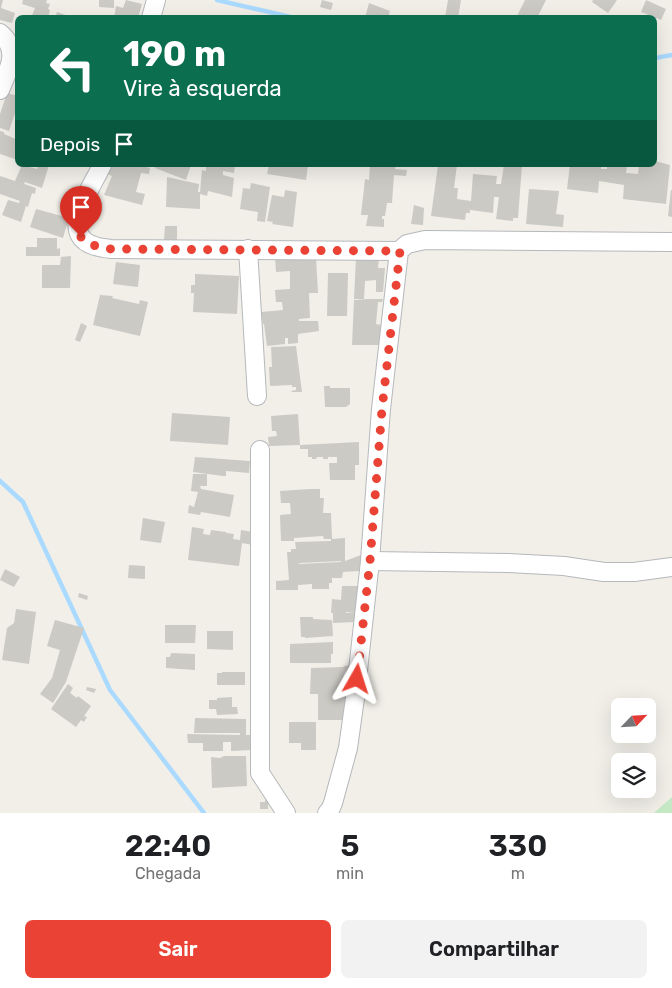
<!DOCTYPE html>
<html lang="pt">
<meta charset="utf-8">
<style>
:root{--surface:#fff;--page:#f2f2f2;--text:#202124;--muted:#757577;--accent:#ea4335}
body{margin:0;font-family:Rubik,sans-serif;background:var(--page);color:var(--text);height:100vh;display:flex;flex-direction:column;font-size:19px;white-space:nowrap}
*{box-sizing:border-box;margin:0}
p{font-size:16px;color:var(--muted)}
.icon{flex:none;width:28px;height:28px;fill:none;stroke:currentColor;stroke-width:2;stroke-linecap:round;stroke-linejoin:round}
.map{position:relative;height:813px;overflow:hidden}
.drawer{display:flex;flex-direction:column;background:var(--surface);flex:1}
.drawer>*{flex:none}
.banner{position:absolute;left:15px;top:15px;width:642px;height:152px;border-radius:8px;box-shadow:0 5px 20px #0002;background:#0b6e4f;color:#fff;overflow:hidden}
.needle{width:32px;rotate:65deg}
.buttons{position:absolute;left:611px;top:698px;display:grid;gap:10px}
.buttons a{display:grid;place-items:center;width:45px;height:45px;border-radius:8px;background:var(--surface);box-shadow:0 5px 20px #0002;font-size:25px}
.pin{position:absolute;display:grid;place-items:center;width:42px;height:42px;color:#fff;margin:-51px -21px;border-radius:50% 50% 50% 0;rotate:-45deg;box-shadow:0 0 5px #0007}
.pin .icon{rotate:45deg}
.me{position:absolute;width:55px;margin:-28px;rotate:6deg;stroke-linejoin:round;filter:drop-shadow(0 0 4px #0008)}
.turn{display:flex;align-items:center;gap:18px;height:105px;padding:0 25px;font-size:22px}
.turn .icon{width:65px;height:65px;stroke-width:2.5}
.turn b{display:block;font-size:35px;line-height:42px}
.then{display:flex;align-items:center;height:48px;padding:0 25px;background:#0003;gap:10px;font-size:19px}
.eta{display:flex;justify-content:space-evenly;align-items:center;height:85px;text-align:center}
.eta b{font-size:30px;font-weight:600;line-height:35px}
.primary-button{display:flex;gap:10px;margin-top:auto;padding:10px 25px}
.primary-button a{flex:1;height:58px;border-radius:8px;background:var(--accent);color:#fff;font-size:20px;font-weight:600;line-height:58px;text-align:center}
.primary-button a+a{background:var(--page);color:var(--text)}
.map>svg:first-child{display:block}
</style>
<div class="map">
<svg width="672" height="813" viewBox="0 0 672 813">
<rect width="100%" height="100%" fill="#f1efe8"/>
<path fill="#c5e8c5" d="M672,797v16h-18z"/>
<g fill="none" stroke-linecap="round" stroke-linejoin="round">
<g stroke="#aadaff" stroke-width="4.5">
<path d="M217,0l78,18"/>
<path d="M655,58l17,-3"/>
<path d="M0,481l23,21 87,188 94,123"/>
</g>
</g>
<g fill="#cccac5" fill-rule="evenodd">
<path d="M0,0h3l-2,8 14,5 -3,10 -12,-3z"/>
<path d="M23,0h24l-1,3 4,1 -2,5 2,1 -2,8h-17l4,-10 -13,-4z"/>
<path d="M99,0h15v8l-15,-1z"/>
<path d="M126,0l16,4 -4,14h-24l2,-12 7,2z"/>
<path d="M322,0l11,3 -2,7 -11,-3z"/>
<path d="M448,0h13l-3,18h-13z"/>
<path d="M525,0h21l-9,18 -7,-3 -1,3h-13z"/>
<path d="M593,0h24l-9,13 -16,-11z"/>
<path d="M646,0l20,9 -5,11 -20,-8z"/>
<path d="M369,3l21,8 -2,7h-23z"/>
<path d="M57,12l14,5v1h-16z"/>
<path d="M7,93l11,3v18l-3,-1 -6,18 -9,-3v-14z"/>
<path d="M0,131l4,1v2l14,6v20l-18,-6z"/>
<path d="M655,161l15,4 -4,39 -43,-5 1,-14 -25,-4 -1,12 -31,-4 3,-24h31v4h6v-4h20l-1,8 12,1 1,-9h16z"/>
<path d="M22,165l15,4 1,-4h11l-7,23 -17,-6 -1,2 12,4 -1,6 -3,-1 -4,14 -2,-1 -5,16 -19,-7 6,-15 11,3 1,-2 -20,-7v-18l15,5z"/>
<path d="M112,165h26l12,3 -1,6 -8,-1 -5,19 9,2 -3,11 -38,-10 8,-19 -5,-2z"/>
<path d="M156,165h35l-5,15 -31,-12z"/>
<path d="M206,165h29l-1,8 -11,-2v4l11,3 -2,19 -24,-6 -1,5 -7,-2v15l-34,-2 1,-30 32,7 -1,8h2l2,-22 4,1z"/>
<path d="M269,165h39l-2,15 -39,-6z"/>
<path d="M370,165h26l-1,4 12,1 -1,6 -12,-1 -2,28h-5l-2,13h-3v3h2v8l-18,-1 2,-11h-7l4,-36 4,1z"/>
<path d="M438,165h19l-3,23h4l-1,11 14,2 2,-27 24,2 -1,8h5l3,-19h18l-4,53h-5v3l-17,-2 3,-22h-5l-1,16 -23,-3v3h-4l-1,7 -34,-4z"/>
<path d="M251,183l19,4 -5,35 -8,-1 1,-9 -18,-3 3,-21 7,1z"/>
<path d="M529,189l30,2 -3,23 8,1 -1,12 -37,-3z"/>
<path d="M285,190l12,2 -4,35 -21,-3 1,-2 -6,-1 5,-26 12,2z"/>
<path d="M671,190h1v27l-4,-1z"/>
<path d="M414,205l10,3 -1,17 -12,-1z"/>
<path d="M36,209l33,9 -6,20 -33,-11z"/>
<path d="M165,226h12v14h-13z"/>
<path d="M37,238h20v11l3,-1v8h-34v-9h11z"/>
<path d="M71,256l-1,32h-28v-23h18l1,-8z"/>
<path d="M275,257h41l2,36h-9l1,25 -11,1v2h19l1,10 -21,3v9l-10,1v-6h-3v6l-18,2 -3,-22h-1l-2,-12 22,-2 -1,-8h-6l-1,-12 15,-1v-18l-14,1z"/>
<path d="M356,257h23l-1,11h7l-2,24h-7v-12l-11,1 -1,18h-10z"/>
<path d="M116,262l24,3 -2,22 -25,-3z"/>
<path d="M328,273h20l-1,43h-20z"/>
<path d="M195,274l44,2 -2,38 -44,-2 1,-19h-3v-8h4z"/>
<path d="M100,295l13,1 -1,2 27,6 1,-4 8,2 -8,34 -47,-11z"/>
<path d="M368,299h15l-1,3h-4l-2,22 5,1 -2,20h-27l2,-45z"/>
<path d="M81,323l6,3 -7,16 -5,-2z"/>
<path d="M296,346l6,46h-10l-1,-1 5,-1v-3h-4v-2l-22,1 -1,-19h3l-1,-20z"/>
<path d="M324,386h6v2h20v16l-4,3h-21z"/>
<path d="M172,413l58,4 -2,28 -58,-4z"/>
<path d="M298,414l2,31 -31,1 -1,-9 9,-1 -1,-5h-4l-1,-15z"/>
<path d="M359,442v23h-4v15h-25l-1,-17h8v-6h-9v2h-5v-2h-6l-1,2h-4v-2h-4v-8h-8v-4z"/>
<path d="M195,457l55,4 -1,12 -23,-2v5h-3l-30,-4z"/>
<path d="M193,474h14v12h-7l1,3 33,6 -4,22 -29,-5 -1,3 -12,-2 1,-8 5,2 4,-15 -7,-1z"/>
<path d="M310,489h10v9h4l-1,15h8l1,26 13,-1v23l16,-6 -2,16 -16,1 -1,6h-10v5h-3v6h-17v-5l-14,1v5h-22v-9l13,-1 -2,-28h4v-3h5l-1,-7 36,-1v-2h-7l-1,-3 -29,2v3h-13l-1,-26 11,-1 -1,-11h-9l-1,-12zM341,561v1l-42,2v-1z"/>
<path d="M143,518l22,4 -4,21 -21,-3z"/>
<path d="M192,527l12,2 -1,5 7,1 1,-5 15,2 1,2v-1l7,1 -1,5 7,1 1,-10 12,2v13l-11,-2 -3,23 -51,-6z"/>
<path d="M129,565l16,1v13l-17,-1z"/>
<path d="M5,569l15,8 -6,10 -14,-7z"/>
<path d="M342,586h16l-3,27 -9,-1v1h9l-1,9 -21,1v-10h13h-15l1,-14 9,1z"/>
<path d="M79,593l9,3 -1,4 -9,-3z"/>
<path d="M16,609l20,3 -7,52 -27,-4 5,-32 7,-5z"/>
<path d="M300,617h13v2l19,1 1,16 -28,2v-1h-4z"/>
<path d="M55,620l29,8 -18,54 -13,21 -13,-9 12,-16 8,-28 -13,-4z"/>
<path d="M165,625h31l-1,18h-30z"/>
<path d="M207,631h26v19l-26,-1z"/>
<path d="M333,642v12h-2v9h-41v-19z"/>
<path d="M171,653l24,1v16l-29,-2v-11h4z"/>
<path d="M351,665l-2,16h-3v12h2l-2,27h-28v-26h-8l1,-26 32,-1 1,-1z"/>
<path d="M222,672h23v13h-28v-12h5z"/>
<path d="M68,684l5,4 -3,5 7,5 1,-2 13,10 -7,10 3,1 -3,5 -3,-2 -5,7 -25,-18z"/>
<path d="M87,687l9,2 -2,4 -8,-3z"/>
<path d="M232,697v10h5l1,7 -21,1 -1,-6h-7v-9h8v-2z"/>
<path d="M195,718l51,1v16h5v15l-20,1v-9h-8v9h-20v-8h-15l-1,-9 53,1v-2h-46z"/>
<path d="M289,722h27v28h-15v-7h-12z"/>
<path d="M224,756h22l1,30 -35,2 -1,-31 9,1z"/>
<path d="M266,792h2v17h-8v-7h5z"/>
</g>
<g fill="none" stroke-linecap="round" stroke-linejoin="round">
<g stroke="#b5b8bc" stroke-width="20">
<g id="street">
<path d="M151,18l5,-18"/>
<path d="M0,33c21,18 8,37 0,57"/>
<path d="M102,165c-9,21 -46,70 -7,81 5,2 11,2 16,3l288,2"/>
<path d="M248,249l9,147"/>
<path d="M260,450v323l26,40"/>
<path d="M370,561l138,2 56,3 40,6h30l38,-5"/>
<path d="M327,813l3,-3 3,-7 15,-55 7,-50 15,-137 11,-152 18,-158 8,-7 18,-4 247,2"/>
</g>
</g>
<use href="#street" stroke="#fff" stroke-width="18"/>
</g>
<g fill="none" stroke-linecap="round" stroke-linejoin="round">
<path stroke="#ea4335" stroke-width="9" stroke-dasharray="0 16.2" d="M81,237c9,9 18,10 30,12l289,2 -18,158 -12,152 -13,118"/>
</g>
</svg>
<div class="buttons">
<a><svg class="needle" viewBox="-14 -14 28 28"><path d="M0-13l5 13h-10z" fill="#e53935"/><path d="M0 13l5-13h-10z" fill="#757577"/></svg></a>
<a><svg class="icon" aria-label="layers" viewBox="0 0 24 24"><path d="M12 4l9 5-9 5-9-5zM3 14l9 5 9-5"/></svg></a>
</div>
<div class="pin" style="left:81px;top:237px;background:#d93025"><svg class="icon" aria-label="arrive" viewBox="0 0 24 24"><path d="M6 21V4h12l-3 4 3 4H6"/></svg></div>
<svg class="me" style="left:357px;top:679px" viewBox="-20 -20 40 40"><path d="M0-17L14 15 0 8-14 15z" fill="#ea4335" stroke="#fff" stroke-width="4"/></svg>
<div class="banner">
<div class="turn"><svg class="icon" aria-label="left" viewBox="0 0 24 24"><path d="M17 20v-9H6M10 6l-5 5 5 5"/></svg><div><b>190 m</b>Vire à esquerda</div></div>
<div class="then">Depois<svg class="icon" aria-label="arrive" viewBox="0 0 24 24"><path d="M6 21V4h12l-3 4 3 4H6"/></svg></div>
</div>
</div>
<section class="drawer">
<div class="eta">
<div><b>22:40</b><p>Chegada</p></div>
<div><b>5</b><p>min</p></div>
<div><b>330</b><p>m</p></div>
</div>
<div class="primary-button"><a>Sair</a><a>Compartilhar</a></div>
</section>
